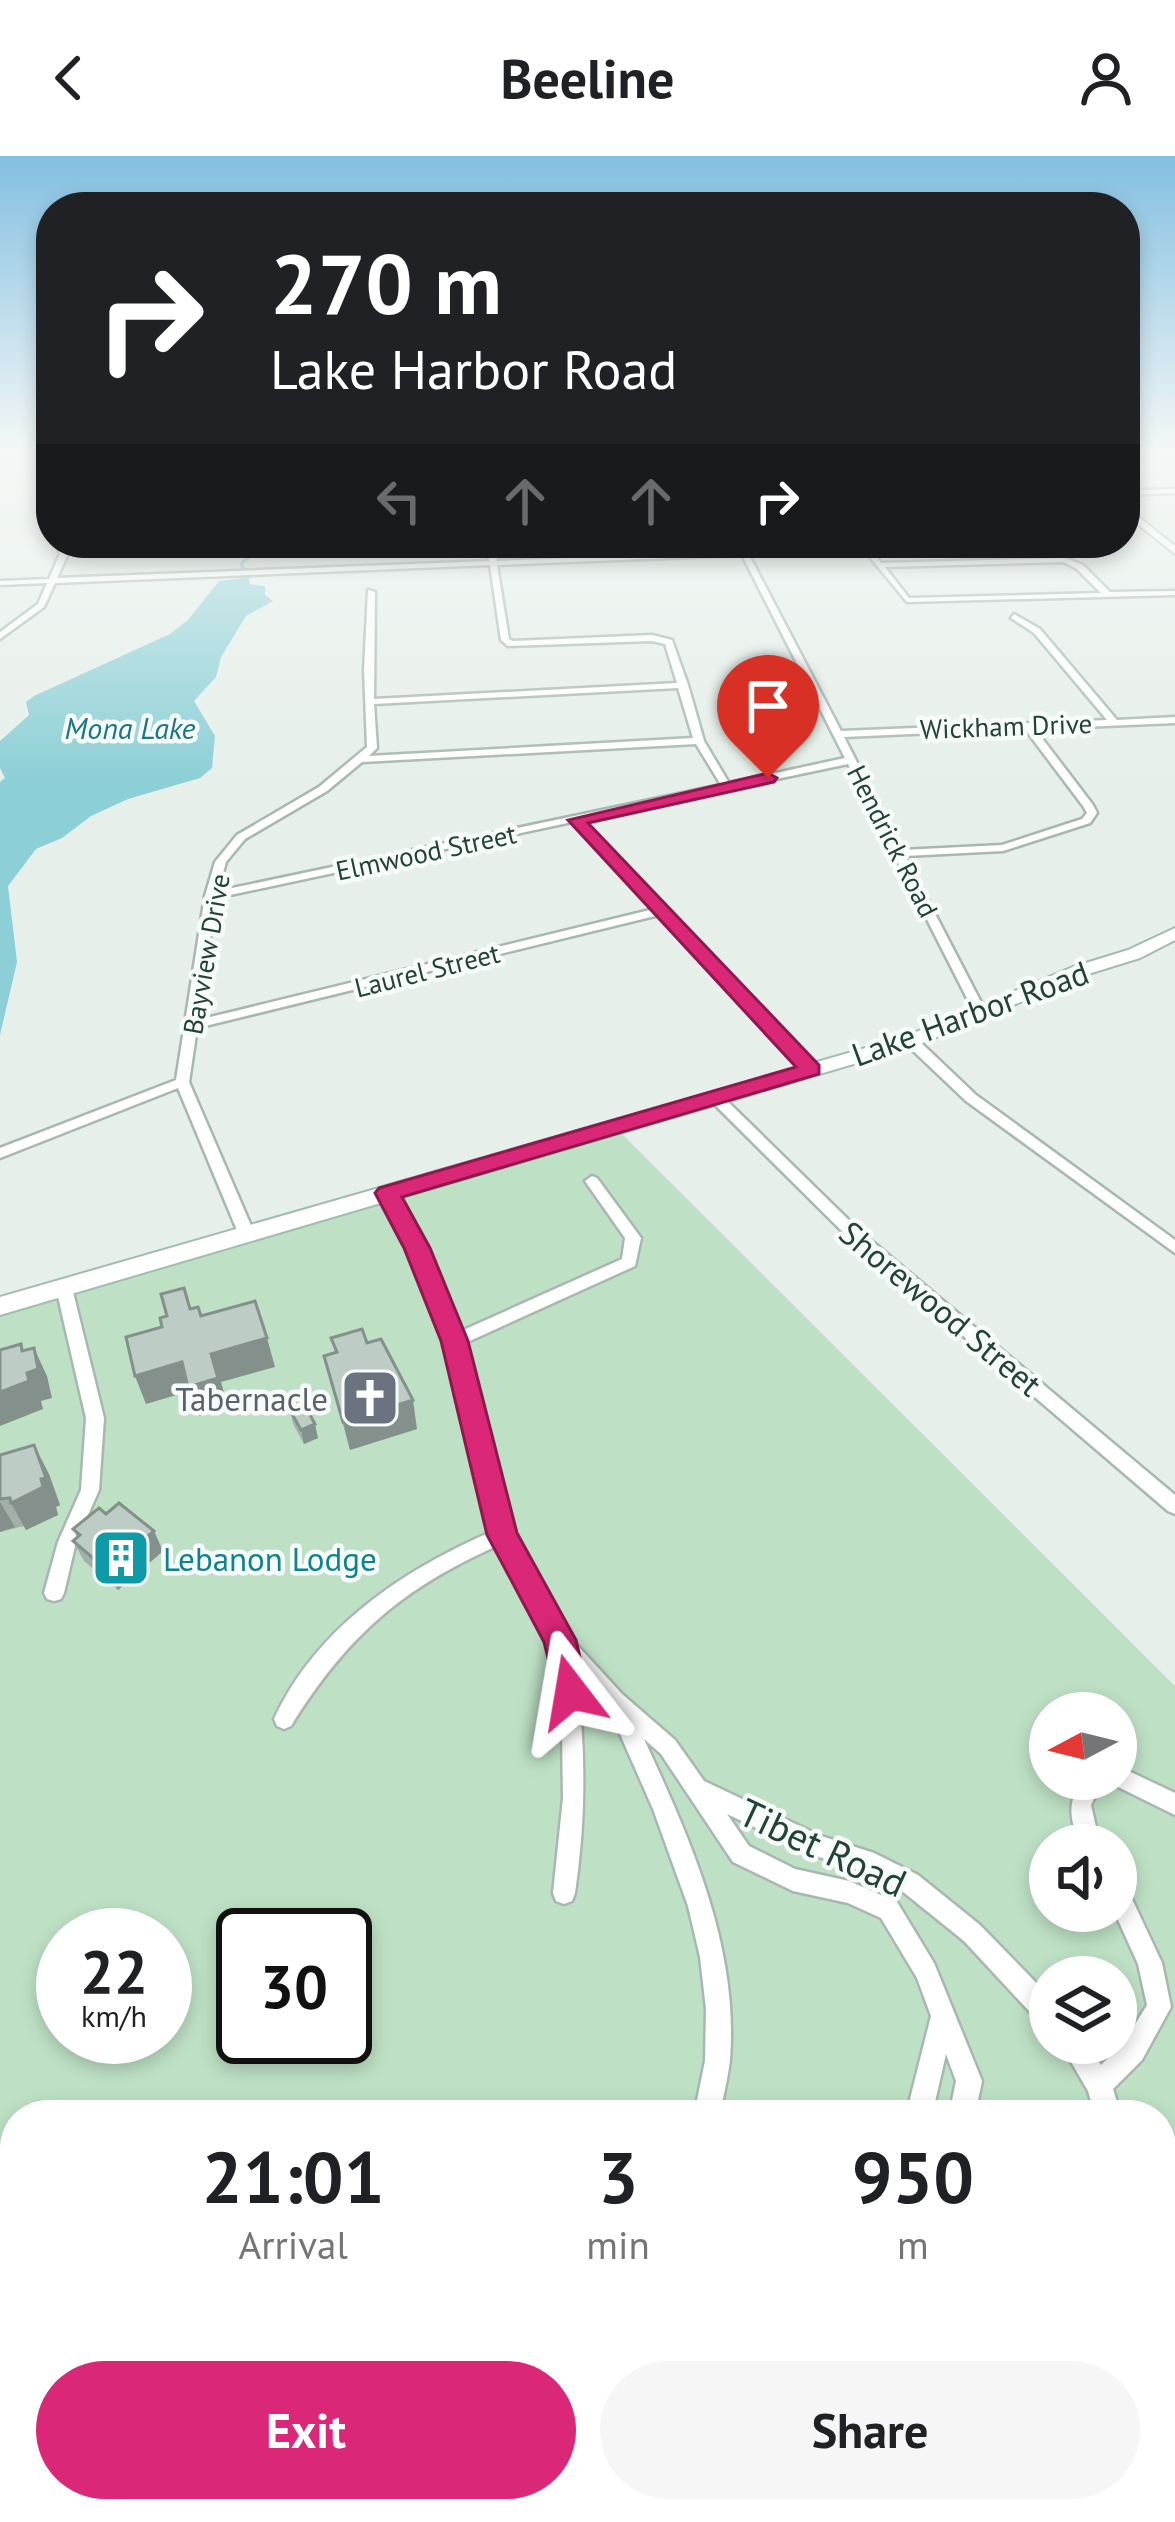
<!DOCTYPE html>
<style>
:root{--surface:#fff;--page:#f6f6f6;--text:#202124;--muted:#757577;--accent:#db2777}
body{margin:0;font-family:"PT Sans",sans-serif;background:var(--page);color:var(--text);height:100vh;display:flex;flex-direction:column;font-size:45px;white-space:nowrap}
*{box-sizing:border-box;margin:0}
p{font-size:39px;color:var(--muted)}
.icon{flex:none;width:66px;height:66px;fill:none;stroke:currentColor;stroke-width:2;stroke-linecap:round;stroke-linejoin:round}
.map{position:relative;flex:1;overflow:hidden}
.panel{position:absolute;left:0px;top:1944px;width:1176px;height:423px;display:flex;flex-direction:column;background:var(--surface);border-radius:48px 48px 0 0;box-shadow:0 6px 18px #0003}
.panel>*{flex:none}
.banner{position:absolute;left:36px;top:36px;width:1104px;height:366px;border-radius:48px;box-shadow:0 6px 18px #0003;background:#202124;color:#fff;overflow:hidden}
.needle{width:78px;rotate:263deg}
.tools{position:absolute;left:1029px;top:1536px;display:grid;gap:24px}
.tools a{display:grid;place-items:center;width:108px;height:108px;border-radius:50%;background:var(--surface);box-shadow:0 6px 18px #0003;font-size:60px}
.speed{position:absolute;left:36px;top:1752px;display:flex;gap:24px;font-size:60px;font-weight:700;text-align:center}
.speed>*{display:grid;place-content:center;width:156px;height:156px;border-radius:50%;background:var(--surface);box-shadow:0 6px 18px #0003;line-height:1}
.speed small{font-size:30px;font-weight:400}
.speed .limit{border:6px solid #111;border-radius:18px;background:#fff;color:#111}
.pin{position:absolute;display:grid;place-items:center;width:102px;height:102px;color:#fff;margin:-123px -51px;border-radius:50% 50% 50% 0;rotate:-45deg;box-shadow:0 0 12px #0007}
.pin .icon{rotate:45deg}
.me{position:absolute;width:132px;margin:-66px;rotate:346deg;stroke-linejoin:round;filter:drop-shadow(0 0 9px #0008)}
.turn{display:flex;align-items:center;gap:42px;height:252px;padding:0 36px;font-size:54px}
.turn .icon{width:156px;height:156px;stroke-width:2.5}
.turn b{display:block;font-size:84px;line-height:102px}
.lanes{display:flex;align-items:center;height:114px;padding:0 36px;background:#0003;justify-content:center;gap:60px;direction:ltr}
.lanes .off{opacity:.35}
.eta{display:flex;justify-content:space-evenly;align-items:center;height:204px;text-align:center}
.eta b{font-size:72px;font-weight:700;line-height:84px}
.button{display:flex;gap:24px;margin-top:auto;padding:24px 36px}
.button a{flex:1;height:138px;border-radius:72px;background:var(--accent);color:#fff;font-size:48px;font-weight:700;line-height:138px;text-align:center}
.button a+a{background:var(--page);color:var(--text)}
header{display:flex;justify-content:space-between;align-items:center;height:156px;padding:0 36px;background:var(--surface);font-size:54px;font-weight:700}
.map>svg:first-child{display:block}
</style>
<header><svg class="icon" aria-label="back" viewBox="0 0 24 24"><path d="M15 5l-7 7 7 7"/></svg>Beeline<svg class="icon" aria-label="person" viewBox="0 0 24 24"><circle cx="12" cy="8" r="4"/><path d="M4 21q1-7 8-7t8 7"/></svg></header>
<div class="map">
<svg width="1175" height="2366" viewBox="0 0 1175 2366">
<rect width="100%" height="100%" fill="#e6efea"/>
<path fill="#bee1c5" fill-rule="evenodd" d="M616,972l559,558v836h-1175v-1216zM1050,1557h66v66h-66zM1050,1689h66v66h-66zM63,1779h102v102h-102zM243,1779h102v102h-102zM1050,1821h66v66h-66zM15,1959h1146v393h-1146z"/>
<path fill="#8ccfd6" d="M250,421l-1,7 16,2v9l8,6 -27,15 -25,41 -5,20 -22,24 21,35 -3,32 -12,10 -72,21 -37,17 -29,22 -26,11 -28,37 9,76 -17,73v-253l5,-4 -5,-10v-27l29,-26 -3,-13 8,-6 136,-62 18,-14 31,-39z"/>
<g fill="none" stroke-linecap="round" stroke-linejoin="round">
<g stroke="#8ccfd6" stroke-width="3">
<path d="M226,387l29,9"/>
<path d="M245,414l-4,-6 23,-21"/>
</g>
<g stroke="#a8b8b1" stroke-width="5">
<g id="street">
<path d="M0,296h50l-50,3z"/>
<path d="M1125,296h50v3l-50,1z"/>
<path d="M1175,333v4l-50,2v-4z"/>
<path d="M56,387h8l4,11 -11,24 432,-17 -3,-18h8l3,18 243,-10 -2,-3 4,-2 5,5 113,-5 -2,-3h8l15,20 184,-5 18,7 27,27 65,-1v4l-268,7 -43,-52 -115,5 92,176 266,-11 -73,-87 -23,-15 3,-4 26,15 77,91 58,-3v6l-140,6 58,76 4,8 -7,10 -87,28 -98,5 81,156 -6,4 -6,-4 -126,-248 -266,56 234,247v6h-10l-147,-158 -462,113 -8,54 66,153 -8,5 -8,-5 -61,-147 -178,70v-10l176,-68 29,-184 10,-34 22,-27 82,-48 48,-40 -3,-77 4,-80 7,2 -1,107 303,-16 -12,-39 -13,-3 -144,5 -7,-6 -11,-75 -435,18 -11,24 -44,32v-7l38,-28 9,-21 -47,2v-4l49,-2 11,-25zM742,399l103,203 -116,25 -25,-42 -16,-56 -16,-45 -20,-5 -139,6 -4,-2 -12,-74zM1064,406l13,7 24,24 -192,5 -24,-31zM678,532l15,50 -324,18 8,-8 -3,-44zM1025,573l58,77 4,7 -5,6 -80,26 -100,5 -58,-113zM696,588l25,41 -503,106 8,-29 19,-23 82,-48 35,-29zM572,666l82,87 -456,111 18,-122z"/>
<path d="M911,881l5,1 60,57 199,145v13l-209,-152 -60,-57v-6z"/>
<path d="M717,939l5,1 139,136 314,263v19l-7,-3 -317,-271 -139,-138 -2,-3z"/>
<path d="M592,1020l5,2 44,60 -6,28 -172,78 49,190 55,100 55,60 53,46 29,41 117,55 53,17 44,22 62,50 70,72v30l-9,-3 -77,-83 -62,-50 -32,-17 -60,-20 -83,-40 22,32 46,23 54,12 48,21 37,61 48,118 -7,34h-26l7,-34 -10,-27 -14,61h-26l25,-99 -14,-38 -36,-60 -33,-15 -55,-12 -60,-29 -72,-108 -17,-15c46,100 95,208 86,321 -2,18 -7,37 -10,55h-26l11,-54 1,-52 -6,-52 -12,-51 -35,-97 -44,-100 -33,-37c10,75 10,147 -1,221l-3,8 -8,3 -8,-3 -3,-8 10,-95 -1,-64 -6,-63 -6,-30 -51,-96c-97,43 -152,91 -208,181l-7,3 -7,-3 -3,-7c43,-92 129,-149 219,-188l-47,-190 -37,-93 -29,-55 7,-5 7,5 31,55 34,84 163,-73 3,-21 -40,-57z"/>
<path d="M64,1126l8,6 32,130 -5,72 -23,52 -12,51 -3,6 -7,2 -7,-2 -3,-6 14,-51 23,-52 5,-72 -30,-130z"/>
<path d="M1116,1609l59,28v22l-67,-33 -1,4 -8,3 -8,16 9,40h-22c-7,-32 -12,-36 4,-66h34z"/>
<path d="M1116,1723l8,3 38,81 9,44 -29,53 -29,29 8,26h-26l-7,-24 -28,-48h26l15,22 23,-23 23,-37 -9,-41 -24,-53h2z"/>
</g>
</g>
<g stroke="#a3bcb2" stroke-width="4">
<g id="secondary">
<path d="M1125,350l50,40v8l-50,-40z"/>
<path d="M1175,772v12l-35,18 -55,17 -167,70 -918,270v-18l904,-260 169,-70 55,-17z"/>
</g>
</g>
<use href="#street" fill="#fff" fill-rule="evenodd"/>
<use href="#secondary" fill="#fff" fill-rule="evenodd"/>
</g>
<g fill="#a3b0aa">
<path d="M331,1182l36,5 50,86 -67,21 -26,-94 11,-3z"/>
<path d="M290,1254l28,28 -14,6 -11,-20z"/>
<path d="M0,1299l49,19 11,31 -4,2 2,8 -32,15 -2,-4 -24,6z"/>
<path d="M73,1373l90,22 -45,39 -34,-29 -11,-20 4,-4z"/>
</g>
<g fill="#84908b">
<path d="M267,1182l8,29 -54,15 7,25 -29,9 -9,-25 -44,13 -11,-28z"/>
<path d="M21,1188l13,27v-23l13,28 5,22 -11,3 2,8 -43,17v-34l22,-41z"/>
<path d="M413,1244l4,29 -67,21 -7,-28z"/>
<path d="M315,1268l3,14 -14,6 -3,-14z"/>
<path d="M34,1289l15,29 11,31 -4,2 2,8 -32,15 -15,-27z"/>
<path d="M0,1346l15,25 -15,5z"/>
<path d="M154,1375l9,20 -45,39 -11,-20z"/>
</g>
<g fill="#bdcdc6" stroke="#84908b" stroke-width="3">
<path d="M184,1132l6,21 8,-2 3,9 54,-15 12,37 -56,16 7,24 -30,9 -6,-25 -47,14 -9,-39 36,-10 -2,-9 7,-2 -6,-22z"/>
<path d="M362,1173l5,14 14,-4 32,61 -70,22 -19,-66 13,-4 -6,-14z"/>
<path d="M21,1188l1,7 12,-3 4,21 -11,4 2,8 -29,11v-42z"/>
<path d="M304,1248l11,20 -14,6 -11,-20z"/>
<path d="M34,1289l12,33 -5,1 2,8 -32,16 -1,-5 -10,1v-44z"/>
<path d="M119,1347l35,28 -47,39 -34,-29 7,-6 -7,-6 26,-21 7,6z"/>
</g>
<linearGradient id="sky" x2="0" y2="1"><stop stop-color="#83bfe1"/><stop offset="0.47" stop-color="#f4f8f6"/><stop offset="1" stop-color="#f4f8f6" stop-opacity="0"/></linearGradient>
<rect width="1175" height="627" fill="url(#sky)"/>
<path fill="#db2777" stroke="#8e194d" stroke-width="3" d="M768,617l9,5 -3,4 -186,41 231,242v9l-417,123 28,51 38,93 49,192 59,107 12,52 -5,11 -12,5 -12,-5 -15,-61 -57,-107 -46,-194 -37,-93 -29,-55 4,-5 417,-121 -228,-247z"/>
<defs>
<g id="church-square" transform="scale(3)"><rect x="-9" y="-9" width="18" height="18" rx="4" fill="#6b7280" stroke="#f7fbf9"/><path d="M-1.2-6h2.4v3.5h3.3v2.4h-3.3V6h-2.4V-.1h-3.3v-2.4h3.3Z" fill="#fff"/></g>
<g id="building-square" transform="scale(3)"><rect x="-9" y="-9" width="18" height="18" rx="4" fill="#0f9aa8" stroke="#f7fbf9"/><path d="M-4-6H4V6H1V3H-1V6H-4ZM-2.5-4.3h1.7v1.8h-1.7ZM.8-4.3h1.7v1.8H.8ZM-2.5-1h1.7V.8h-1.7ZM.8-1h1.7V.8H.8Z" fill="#fff"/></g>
</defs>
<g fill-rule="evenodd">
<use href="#church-square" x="370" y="1242"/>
<use href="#building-square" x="121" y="1402"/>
</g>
<g text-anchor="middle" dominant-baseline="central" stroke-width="9" stroke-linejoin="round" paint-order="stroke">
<g font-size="27" fill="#234338" stroke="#f7fbf9">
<text transform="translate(1006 570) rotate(-2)">Wickham Drive</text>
<text transform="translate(893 685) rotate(63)">Hendrick Road</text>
<text transform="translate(426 696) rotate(-12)">Elmwood Street</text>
<text transform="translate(206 798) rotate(-80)">Bayview Drive</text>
<text transform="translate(427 814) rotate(-14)">Laurel Street</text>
</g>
<g font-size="30" font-style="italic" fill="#197883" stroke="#f7fbf9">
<text x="130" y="571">Mona Lake</text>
</g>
<g font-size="33" fill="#234338" stroke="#f7fbf9">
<text transform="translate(970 857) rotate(-20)">Lake Harbor Road</text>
<text transform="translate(941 1152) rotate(40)">Shorewood Street</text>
</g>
<g font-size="33" fill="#5b616d" stroke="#f7fbf9" text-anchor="end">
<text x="328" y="1242">Tabernacle</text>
</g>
<g font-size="33" fill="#0d838f" stroke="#f7fbf9" text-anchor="start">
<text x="163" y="1402">Lebanon Lodge</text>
</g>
<g font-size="39" fill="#234338" stroke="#f7fbf9">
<text transform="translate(823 1691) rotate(25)">Tibet Road</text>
</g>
</g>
</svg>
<div class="tools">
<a><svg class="needle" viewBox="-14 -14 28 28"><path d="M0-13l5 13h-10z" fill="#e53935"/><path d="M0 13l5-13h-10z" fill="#757577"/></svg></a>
<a><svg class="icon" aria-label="sound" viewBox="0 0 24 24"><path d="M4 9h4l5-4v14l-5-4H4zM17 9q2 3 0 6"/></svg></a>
<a><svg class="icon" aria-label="layers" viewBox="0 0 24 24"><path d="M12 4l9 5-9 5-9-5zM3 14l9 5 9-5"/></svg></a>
</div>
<div class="speed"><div>22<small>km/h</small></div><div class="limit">30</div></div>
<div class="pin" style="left:768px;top:622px;background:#d93025"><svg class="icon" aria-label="arrive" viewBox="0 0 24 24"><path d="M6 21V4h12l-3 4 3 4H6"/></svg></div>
<svg class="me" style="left:571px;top:1536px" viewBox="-20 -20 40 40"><path d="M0-17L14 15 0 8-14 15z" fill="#db2777" stroke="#fff" stroke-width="4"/></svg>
<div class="banner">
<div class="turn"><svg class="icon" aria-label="right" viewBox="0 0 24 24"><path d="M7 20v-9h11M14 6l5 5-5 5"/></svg><div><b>270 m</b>Lake Harbor Road</div></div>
<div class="lanes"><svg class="icon off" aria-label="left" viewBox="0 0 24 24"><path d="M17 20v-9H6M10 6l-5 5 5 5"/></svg><svg class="icon off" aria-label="ahead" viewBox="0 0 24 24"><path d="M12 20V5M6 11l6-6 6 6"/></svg><svg class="icon off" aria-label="ahead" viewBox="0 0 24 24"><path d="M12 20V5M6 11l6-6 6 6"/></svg><svg class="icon" aria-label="right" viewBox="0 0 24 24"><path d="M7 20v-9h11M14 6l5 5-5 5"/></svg></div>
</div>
<section class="panel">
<div class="eta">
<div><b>21:01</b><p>Arrival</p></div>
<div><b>3</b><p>min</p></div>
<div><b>950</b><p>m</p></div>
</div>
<div class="button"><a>Exit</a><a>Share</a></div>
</section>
</div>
